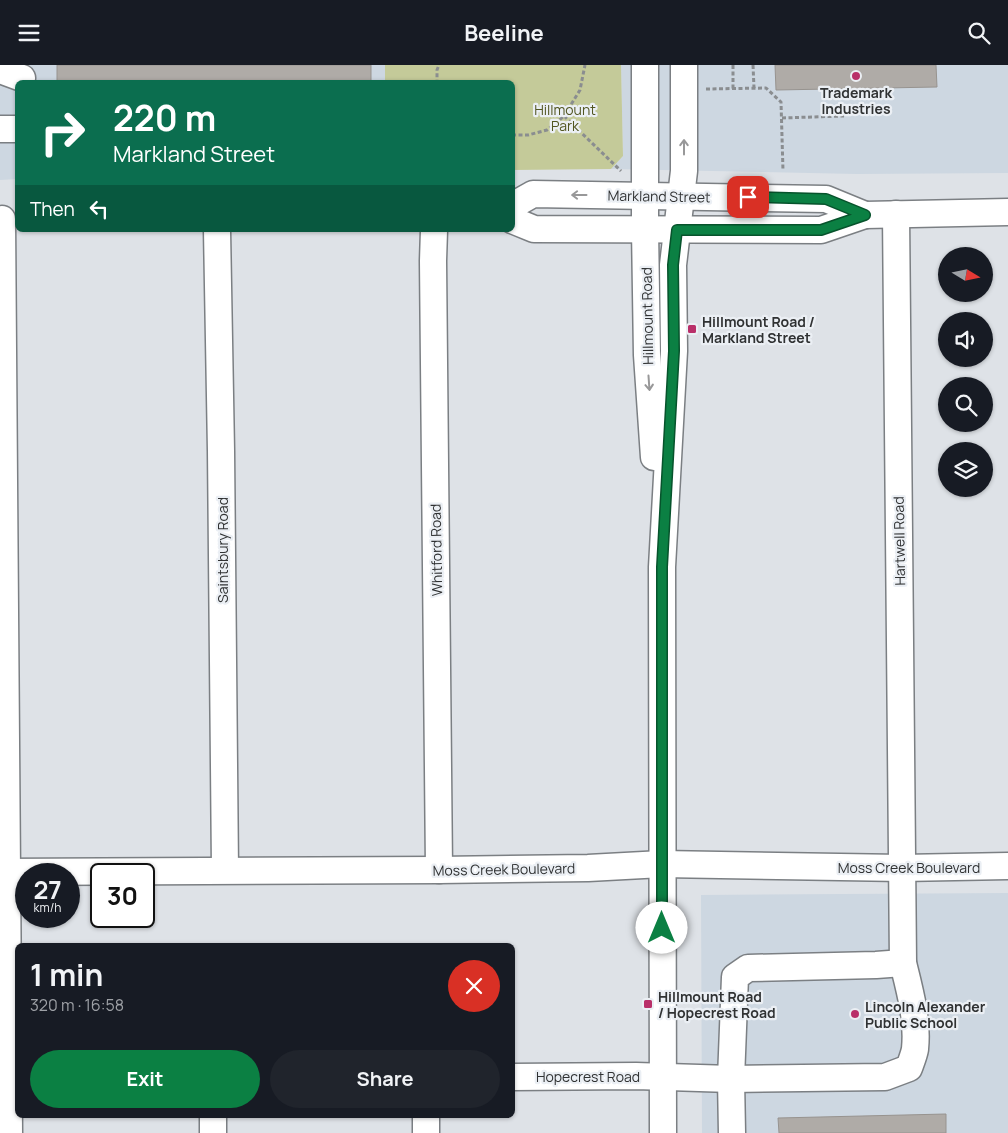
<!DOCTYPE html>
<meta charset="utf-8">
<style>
:root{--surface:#171b24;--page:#20242c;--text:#f1f3f6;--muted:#9ea1a6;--accent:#0b8043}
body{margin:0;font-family:Manrope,sans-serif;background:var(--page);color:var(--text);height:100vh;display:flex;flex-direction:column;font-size:19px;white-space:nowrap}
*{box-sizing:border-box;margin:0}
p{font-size:16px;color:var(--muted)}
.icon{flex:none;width:28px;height:28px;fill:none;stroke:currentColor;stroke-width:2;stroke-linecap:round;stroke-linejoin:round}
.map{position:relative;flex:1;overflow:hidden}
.sheet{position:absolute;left:15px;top:878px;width:500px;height:175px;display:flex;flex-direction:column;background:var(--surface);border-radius:8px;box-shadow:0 1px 4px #0004}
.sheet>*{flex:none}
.top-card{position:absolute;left:15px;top:15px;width:500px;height:152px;border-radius:8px;box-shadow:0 1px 4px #0004;background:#0b6e4f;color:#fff;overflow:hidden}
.needle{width:32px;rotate:100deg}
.tools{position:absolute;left:938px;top:182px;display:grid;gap:10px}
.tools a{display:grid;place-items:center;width:55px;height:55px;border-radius:50%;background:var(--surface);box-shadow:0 1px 4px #0004;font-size:25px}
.speed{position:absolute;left:15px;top:798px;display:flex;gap:10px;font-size:25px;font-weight:700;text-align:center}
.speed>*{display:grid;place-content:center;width:65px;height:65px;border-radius:50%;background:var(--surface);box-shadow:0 1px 4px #0004;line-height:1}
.speed small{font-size:12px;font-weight:400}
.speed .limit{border:2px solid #111;border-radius:8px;background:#fff;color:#111}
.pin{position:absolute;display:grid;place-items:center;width:42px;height:42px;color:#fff;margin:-21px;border-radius:10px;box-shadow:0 2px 8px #0006}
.me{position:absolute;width:55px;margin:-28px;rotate:0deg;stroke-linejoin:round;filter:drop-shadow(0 0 4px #0008)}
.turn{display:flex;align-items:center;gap:18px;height:105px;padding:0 15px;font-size:22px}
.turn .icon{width:65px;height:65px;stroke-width:2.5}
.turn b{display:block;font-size:35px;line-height:42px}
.then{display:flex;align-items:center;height:48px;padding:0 15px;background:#0003;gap:10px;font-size:19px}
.round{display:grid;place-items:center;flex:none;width:52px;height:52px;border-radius:26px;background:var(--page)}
.head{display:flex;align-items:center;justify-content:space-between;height:85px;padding:0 15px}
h1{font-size:30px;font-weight:700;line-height:38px}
.cta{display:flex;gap:10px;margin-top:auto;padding:10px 15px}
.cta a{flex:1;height:58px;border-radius:30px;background:var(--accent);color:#fff;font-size:20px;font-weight:700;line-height:58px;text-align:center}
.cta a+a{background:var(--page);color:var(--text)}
header{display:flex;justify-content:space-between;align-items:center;height:65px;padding:0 15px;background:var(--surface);font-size:22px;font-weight:700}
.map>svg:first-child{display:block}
</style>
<header><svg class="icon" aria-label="menu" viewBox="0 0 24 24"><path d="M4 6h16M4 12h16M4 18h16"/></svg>Beeline<svg class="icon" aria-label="search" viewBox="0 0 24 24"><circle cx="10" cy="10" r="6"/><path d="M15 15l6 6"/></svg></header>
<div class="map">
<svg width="1008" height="1068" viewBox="0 0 1008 1068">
<rect width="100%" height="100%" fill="#dee2e7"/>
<g fill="#cdd7e1">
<path d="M0,0h385v17l-367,1 -1,96 -17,1z"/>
<path d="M621,0h387v108l-151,1 -246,-5 12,-13z"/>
<path d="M1008,828v240h-306l-1,-238z"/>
</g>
<path fill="#c4ca99" d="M385,0h236l2,91 -12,13 -98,1 -1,-87 -127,-1z"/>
<g fill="#afaba7" stroke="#97938f">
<rect x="57" y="0" width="314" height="18"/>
<path d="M775,0h161l1,22 -161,3z"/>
<path d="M946,1049v19h-167l-1,-15z"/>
</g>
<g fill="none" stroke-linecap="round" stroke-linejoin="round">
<g stroke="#7b7f83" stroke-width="29">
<g id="minor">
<path d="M645,0v164l2,126 7,102"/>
<path d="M0,5l22,8"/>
<path d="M0,64h18"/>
<path d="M512,141l21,-12 293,5 39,16"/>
<path d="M2,154l7,914"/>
<path d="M512,155l22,9 287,1 44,-15 143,-3"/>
<path d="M217,165l4,221 4,419"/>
<path d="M434,165l-1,31 6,609"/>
<path d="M0,807l439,-2 149,-2 74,-4 240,4 106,-2"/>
<path d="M512,1012l124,-1 95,3 154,-2 24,-9c2,-6 5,-13 6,-19 3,-29 -5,-58 -12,-86l-7,-749"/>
<path d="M213,1050v18"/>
<path d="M426,1050v18"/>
<path d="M663,1068l-1,-566 12,-216 -1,-86 11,-94v-106"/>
<path d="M732,1068l-1,-54 4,-102 13,-9 128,-3 27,-2"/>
</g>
</g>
<g stroke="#8a8d90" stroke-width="3" stroke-dasharray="4 2.5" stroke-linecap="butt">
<path d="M733,0v24"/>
<path d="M753,0l1,23"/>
<path d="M439,18l-2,-2v-11l2,-5"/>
<path d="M706,24l60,-1 15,14 2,69"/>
<path d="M564,51l57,55"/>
<path d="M782,53l62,-2"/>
<path d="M512,70h16l19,-5 17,-14 16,-26 5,-25"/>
</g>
<use href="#minor" stroke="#fff" stroke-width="26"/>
</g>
<defs><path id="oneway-shaft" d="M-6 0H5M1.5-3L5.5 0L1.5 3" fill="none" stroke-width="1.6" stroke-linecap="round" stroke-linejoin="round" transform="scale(1.25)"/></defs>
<g stroke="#989899">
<use href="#oneway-shaft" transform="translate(684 82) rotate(-90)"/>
<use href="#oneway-shaft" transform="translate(579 130) rotate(-180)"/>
<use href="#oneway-shaft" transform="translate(649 318) rotate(86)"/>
</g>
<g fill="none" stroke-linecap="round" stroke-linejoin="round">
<g stroke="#07532c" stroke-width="12">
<path id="route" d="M662,863v-361l12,-216 -1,-86 4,-35h144l44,-15 -39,-16 -78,-2"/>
</g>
<use href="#route" stroke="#0b8043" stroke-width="9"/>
</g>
<g fill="#b92f69" stroke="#ebeff4" stroke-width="2">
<circle cx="856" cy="11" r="5"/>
<rect x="687" y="259" width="10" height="10" rx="2.5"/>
<rect x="643" y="934" width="10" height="10" rx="2.5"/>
<circle cx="855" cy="949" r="5"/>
</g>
<g text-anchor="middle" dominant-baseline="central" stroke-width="4.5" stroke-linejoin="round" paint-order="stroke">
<g font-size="14" font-weight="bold" fill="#303233" stroke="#ebeff4" text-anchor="start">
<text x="856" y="27" text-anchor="middle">Trademark<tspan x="856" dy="16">Industries</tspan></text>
<text x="702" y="256">Hillmount Road /<tspan x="702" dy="16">Markland Street</tspan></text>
<text x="658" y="931">Hillmount Road<tspan x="658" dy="16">/ Hopecrest Road</tspan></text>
<text x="865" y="941">Lincoln Alexander<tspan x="865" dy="16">Public School</tspan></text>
</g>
<g font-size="14" fill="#525621" stroke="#ebeff4">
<text x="565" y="44">Hillmount<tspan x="565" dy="16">Park</tspan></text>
</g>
<g font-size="14" fill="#303233" stroke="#ebeff4">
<text transform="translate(659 131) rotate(1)">Markland Street</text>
<text transform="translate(647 251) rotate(-91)">Hillmount Road</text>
<text transform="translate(899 476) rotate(-91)">Hartwell Road</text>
<text transform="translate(222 485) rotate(-90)">Saintsbury Road</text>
<text transform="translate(436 485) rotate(-91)">Whitford Road</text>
<text x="909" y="802">Moss Creek Boulevard</text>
<text transform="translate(504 804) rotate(-1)">Moss Creek Boulevard</text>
<text x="588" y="1011">Hopecrest Road</text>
</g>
</g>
</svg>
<div class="tools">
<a><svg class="needle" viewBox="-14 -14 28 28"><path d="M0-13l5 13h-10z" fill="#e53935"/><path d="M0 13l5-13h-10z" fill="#9ea1a6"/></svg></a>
<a><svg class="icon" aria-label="sound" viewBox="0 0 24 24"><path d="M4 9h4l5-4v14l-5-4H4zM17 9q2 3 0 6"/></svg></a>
<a><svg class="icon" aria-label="search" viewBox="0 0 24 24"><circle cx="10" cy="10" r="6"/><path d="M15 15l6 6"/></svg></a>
<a><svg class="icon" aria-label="layers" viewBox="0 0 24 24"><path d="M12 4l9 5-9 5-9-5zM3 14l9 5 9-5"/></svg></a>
</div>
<div class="speed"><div>27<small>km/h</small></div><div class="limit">30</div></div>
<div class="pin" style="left:748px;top:132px;background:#d93025"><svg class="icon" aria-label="arrive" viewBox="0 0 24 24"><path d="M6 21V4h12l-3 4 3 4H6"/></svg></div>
<svg class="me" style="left:662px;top:863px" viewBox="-20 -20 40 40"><circle r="19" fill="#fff"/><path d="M0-13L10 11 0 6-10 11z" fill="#0b8043"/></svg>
<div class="top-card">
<div class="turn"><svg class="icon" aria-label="right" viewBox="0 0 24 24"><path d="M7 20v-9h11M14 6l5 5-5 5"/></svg><div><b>220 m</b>Markland Street</div></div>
<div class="then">Then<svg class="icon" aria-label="left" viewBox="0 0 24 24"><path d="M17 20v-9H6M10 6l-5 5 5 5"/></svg></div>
</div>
<section class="sheet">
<div class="head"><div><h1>1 min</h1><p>320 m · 16:58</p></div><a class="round" style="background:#d93025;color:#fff"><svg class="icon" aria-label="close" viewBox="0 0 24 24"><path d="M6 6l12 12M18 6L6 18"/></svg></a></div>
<div class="cta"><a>Exit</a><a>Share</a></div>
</section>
</div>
